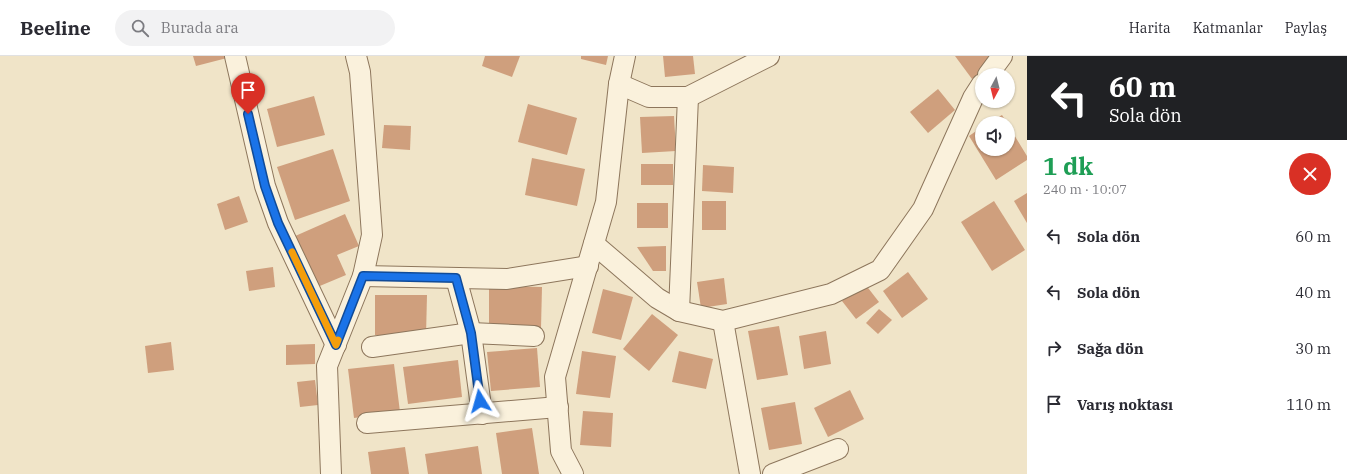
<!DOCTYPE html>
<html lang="tr">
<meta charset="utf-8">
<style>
:root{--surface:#fff;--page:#f2f2f3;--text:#2b2b33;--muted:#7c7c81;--line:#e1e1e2}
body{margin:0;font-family:"IBM Plex Serif",serif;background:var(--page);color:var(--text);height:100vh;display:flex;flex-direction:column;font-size:15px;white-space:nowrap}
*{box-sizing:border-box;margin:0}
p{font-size:13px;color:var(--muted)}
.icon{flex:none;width:22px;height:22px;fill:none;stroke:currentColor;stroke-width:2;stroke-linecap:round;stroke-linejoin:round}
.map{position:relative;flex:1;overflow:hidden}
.drawer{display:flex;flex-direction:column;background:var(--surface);width:320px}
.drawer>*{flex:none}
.hud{background:#202124;color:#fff;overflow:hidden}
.needle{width:26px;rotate:187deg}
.buttons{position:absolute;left:975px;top:12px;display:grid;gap:8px}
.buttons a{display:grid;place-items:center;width:40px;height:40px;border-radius:50%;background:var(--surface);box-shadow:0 1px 3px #0004;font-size:20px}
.pin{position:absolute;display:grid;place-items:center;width:34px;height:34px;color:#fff;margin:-41px -17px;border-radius:50% 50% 50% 0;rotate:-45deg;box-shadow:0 0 4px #0007}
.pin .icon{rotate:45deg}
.me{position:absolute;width:44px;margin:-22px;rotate:352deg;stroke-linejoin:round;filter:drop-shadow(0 0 3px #0008)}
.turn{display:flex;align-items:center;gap:14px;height:84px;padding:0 16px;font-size:18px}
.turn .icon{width:52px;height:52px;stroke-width:2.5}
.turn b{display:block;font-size:28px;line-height:34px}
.round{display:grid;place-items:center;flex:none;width:42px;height:42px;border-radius:21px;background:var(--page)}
.headline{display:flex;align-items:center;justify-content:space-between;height:68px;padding:0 16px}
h1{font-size:24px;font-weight:800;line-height:30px;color:#1e9e55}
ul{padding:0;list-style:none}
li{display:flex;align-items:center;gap:12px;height:56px;padding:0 16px}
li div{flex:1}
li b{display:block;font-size:15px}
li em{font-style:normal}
header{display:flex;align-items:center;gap:24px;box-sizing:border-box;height:56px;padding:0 20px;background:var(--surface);border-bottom:1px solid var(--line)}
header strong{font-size:19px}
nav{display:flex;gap:22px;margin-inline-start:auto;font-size:14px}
.search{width:280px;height:36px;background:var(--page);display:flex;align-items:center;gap:10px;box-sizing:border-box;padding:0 14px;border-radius:22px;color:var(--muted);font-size:15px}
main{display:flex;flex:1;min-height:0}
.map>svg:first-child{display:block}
</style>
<header>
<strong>Beeline</strong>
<div class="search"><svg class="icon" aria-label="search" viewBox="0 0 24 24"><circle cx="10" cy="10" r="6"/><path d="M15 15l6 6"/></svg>Burada ara</div>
<nav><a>Harita</a><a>Katmanlar</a><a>Paylaş</a></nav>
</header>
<main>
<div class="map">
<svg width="1027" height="418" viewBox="0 0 1027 418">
<rect width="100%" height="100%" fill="#f0e4c8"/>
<g fill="#cf9f7d">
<path d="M193,0h33l1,2 -31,8z"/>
<path d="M485,0h35l-8,21 -30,-11z"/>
<path d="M581,0h27l-2,9 -25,-6z"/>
<path d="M663,0h30l2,18 -30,3z"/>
<path d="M955,0h33l6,7 -22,16z"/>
<path d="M938,33l17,21 -27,23 -18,-21z"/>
<path d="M314,40l11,39 -48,12 -10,-38z"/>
<path d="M528,48l49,14 -10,37 -49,-13z"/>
<path d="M1002,59l5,8h-18z"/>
<path d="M674,60l2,35 -34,2 -2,-36z"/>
<path d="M384,69l27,1 -1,24 -28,-2z"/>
<path d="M1008,69l19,31v4l-31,20 -27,-44 13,-9v22h26z"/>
<path d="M333,93l17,52 -55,19 -18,-53z"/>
<path d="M532,102l53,11 -8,37 -52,-11z"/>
<rect x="641" y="108" width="32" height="21"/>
<path d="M703,109l31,2 -1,26 -31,-2z"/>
<path d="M1027,137v30l-13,-22z"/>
<path d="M239,140l9,26 -23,8 -8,-26z"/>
<rect x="702" y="145" width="24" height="29"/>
<path d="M994,145l31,49 -33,21 -31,-49z"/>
<rect x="637" y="147" width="31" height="25"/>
<path d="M345,158l14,32 -22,9 9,20 -31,13 -22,-51z"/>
<path d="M666,190v25h-13l-16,-24z"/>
<path d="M273,211l2,20 -26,4 -3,-20z"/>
<path d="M908,216l20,27 -26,19 -19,-27z"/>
<path d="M724,222l3,26 -26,4 -4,-26z"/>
<path d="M865,228l14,18 -23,17 -14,-18z"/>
<path d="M489,230l53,1 -1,41 -52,-1z"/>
<path d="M603,233l30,8 -12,43 -29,-7z"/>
<path d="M375,239h52l-1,41 -51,-1z"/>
<path d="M879,253l13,11 -14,14 -12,-11z"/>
<path d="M652,258l26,21 -29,36 -26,-22z"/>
<path d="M779,270l9,49 -31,5 -9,-49z"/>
<path d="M826,275l5,33 -27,5 -5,-33z"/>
<path d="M171,286l3,28 -26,3 -3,-27z"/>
<path d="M315,288v20l-29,1v-20z"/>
<path d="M537,292l3,39 -49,4 -4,-39z"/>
<path d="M582,295l34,5 -6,42 -34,-4z"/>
<path d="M679,295l34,8 -7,30 -34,-7z"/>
<path d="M458,304l4,37 -54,7 -5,-37z"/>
<path d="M394,308l6,48 -46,6 -6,-49z"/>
<path d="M315,324l3,25 -18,2 -3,-25z"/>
<path d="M850,334l14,29 -36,18 -14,-29z"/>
<path d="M795,346l7,42 -33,6 -8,-42z"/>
<path d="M583,355l30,2 -2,34 -31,-2z"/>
<path d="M532,372l7,46h-37l-6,-41z"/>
<path d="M478,390l4,28h-54l-3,-20z"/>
<path d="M405,391l4,27h-38l-3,-22z"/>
</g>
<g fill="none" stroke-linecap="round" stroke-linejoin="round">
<g stroke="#8d765c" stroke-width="22">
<g id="minor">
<path d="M235,0l30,130 13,37 58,122"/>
<path d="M988,19l14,-19"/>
<path d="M619,28l30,13h39l81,-41"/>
<path d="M594,188l63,54 22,13 44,10 108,-27 49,-24 43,-61 50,-111 9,-14"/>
<path d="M363,220l144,3 81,-13"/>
<path d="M456,222l15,55 11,81"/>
<path d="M679,255l9,-214"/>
<path d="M723,265l27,153"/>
<path d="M372,291l99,-14 63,3"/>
<path d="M367,367l191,-16"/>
<path d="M331,418l-4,-108 36,-90 9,-41 -12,-163 -4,-16"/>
<path d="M573,418l-12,-23 -6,-74 51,-175 13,-118 6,-28"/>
<path d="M773,418l65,-25"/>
</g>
</g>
<use href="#minor" stroke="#faf1dc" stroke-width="20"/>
</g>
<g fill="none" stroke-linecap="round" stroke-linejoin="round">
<g stroke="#114b97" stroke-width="10">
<path id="route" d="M248,58l17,72 13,37 58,122 27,-69 93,2 15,55 9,68"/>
</g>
<use href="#route" stroke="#1a73e8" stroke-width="7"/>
<path stroke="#f59e0b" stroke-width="7" d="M292,196l44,93 2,-5"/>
</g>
</svg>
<div class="buttons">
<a><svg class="needle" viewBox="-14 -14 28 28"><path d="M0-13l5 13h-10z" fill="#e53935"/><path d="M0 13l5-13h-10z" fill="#7c7c81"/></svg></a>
<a><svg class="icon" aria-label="sound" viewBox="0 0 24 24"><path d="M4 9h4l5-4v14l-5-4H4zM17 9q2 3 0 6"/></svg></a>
</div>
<div class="pin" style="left:248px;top:58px;background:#d93025"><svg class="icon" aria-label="arrive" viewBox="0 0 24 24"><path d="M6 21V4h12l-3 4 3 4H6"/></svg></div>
<svg class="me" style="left:480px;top:345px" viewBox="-20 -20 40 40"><path d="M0-17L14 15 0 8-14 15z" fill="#1a73e8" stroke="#fff" stroke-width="4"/></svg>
</div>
<section class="drawer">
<div class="hud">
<div class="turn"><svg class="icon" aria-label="left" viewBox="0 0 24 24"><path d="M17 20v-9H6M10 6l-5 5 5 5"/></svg><div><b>60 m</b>Sola dön</div></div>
</div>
<div class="headline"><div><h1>1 dk</h1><p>240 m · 10:07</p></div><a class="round" style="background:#d93025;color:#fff"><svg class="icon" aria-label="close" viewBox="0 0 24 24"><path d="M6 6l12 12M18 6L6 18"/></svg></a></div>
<ul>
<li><svg class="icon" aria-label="left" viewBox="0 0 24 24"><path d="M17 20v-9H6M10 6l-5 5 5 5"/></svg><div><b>Sola dön</b></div><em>60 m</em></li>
<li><svg class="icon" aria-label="left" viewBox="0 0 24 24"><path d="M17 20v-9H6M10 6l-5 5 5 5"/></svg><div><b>Sola dön</b></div><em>40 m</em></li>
<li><svg class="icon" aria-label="right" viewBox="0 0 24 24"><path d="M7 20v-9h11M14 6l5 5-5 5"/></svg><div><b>Sağa dön</b></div><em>30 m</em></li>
<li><svg class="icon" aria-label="arrive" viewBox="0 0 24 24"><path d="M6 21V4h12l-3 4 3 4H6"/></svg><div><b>Varış noktası</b></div><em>110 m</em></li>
</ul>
</section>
</main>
